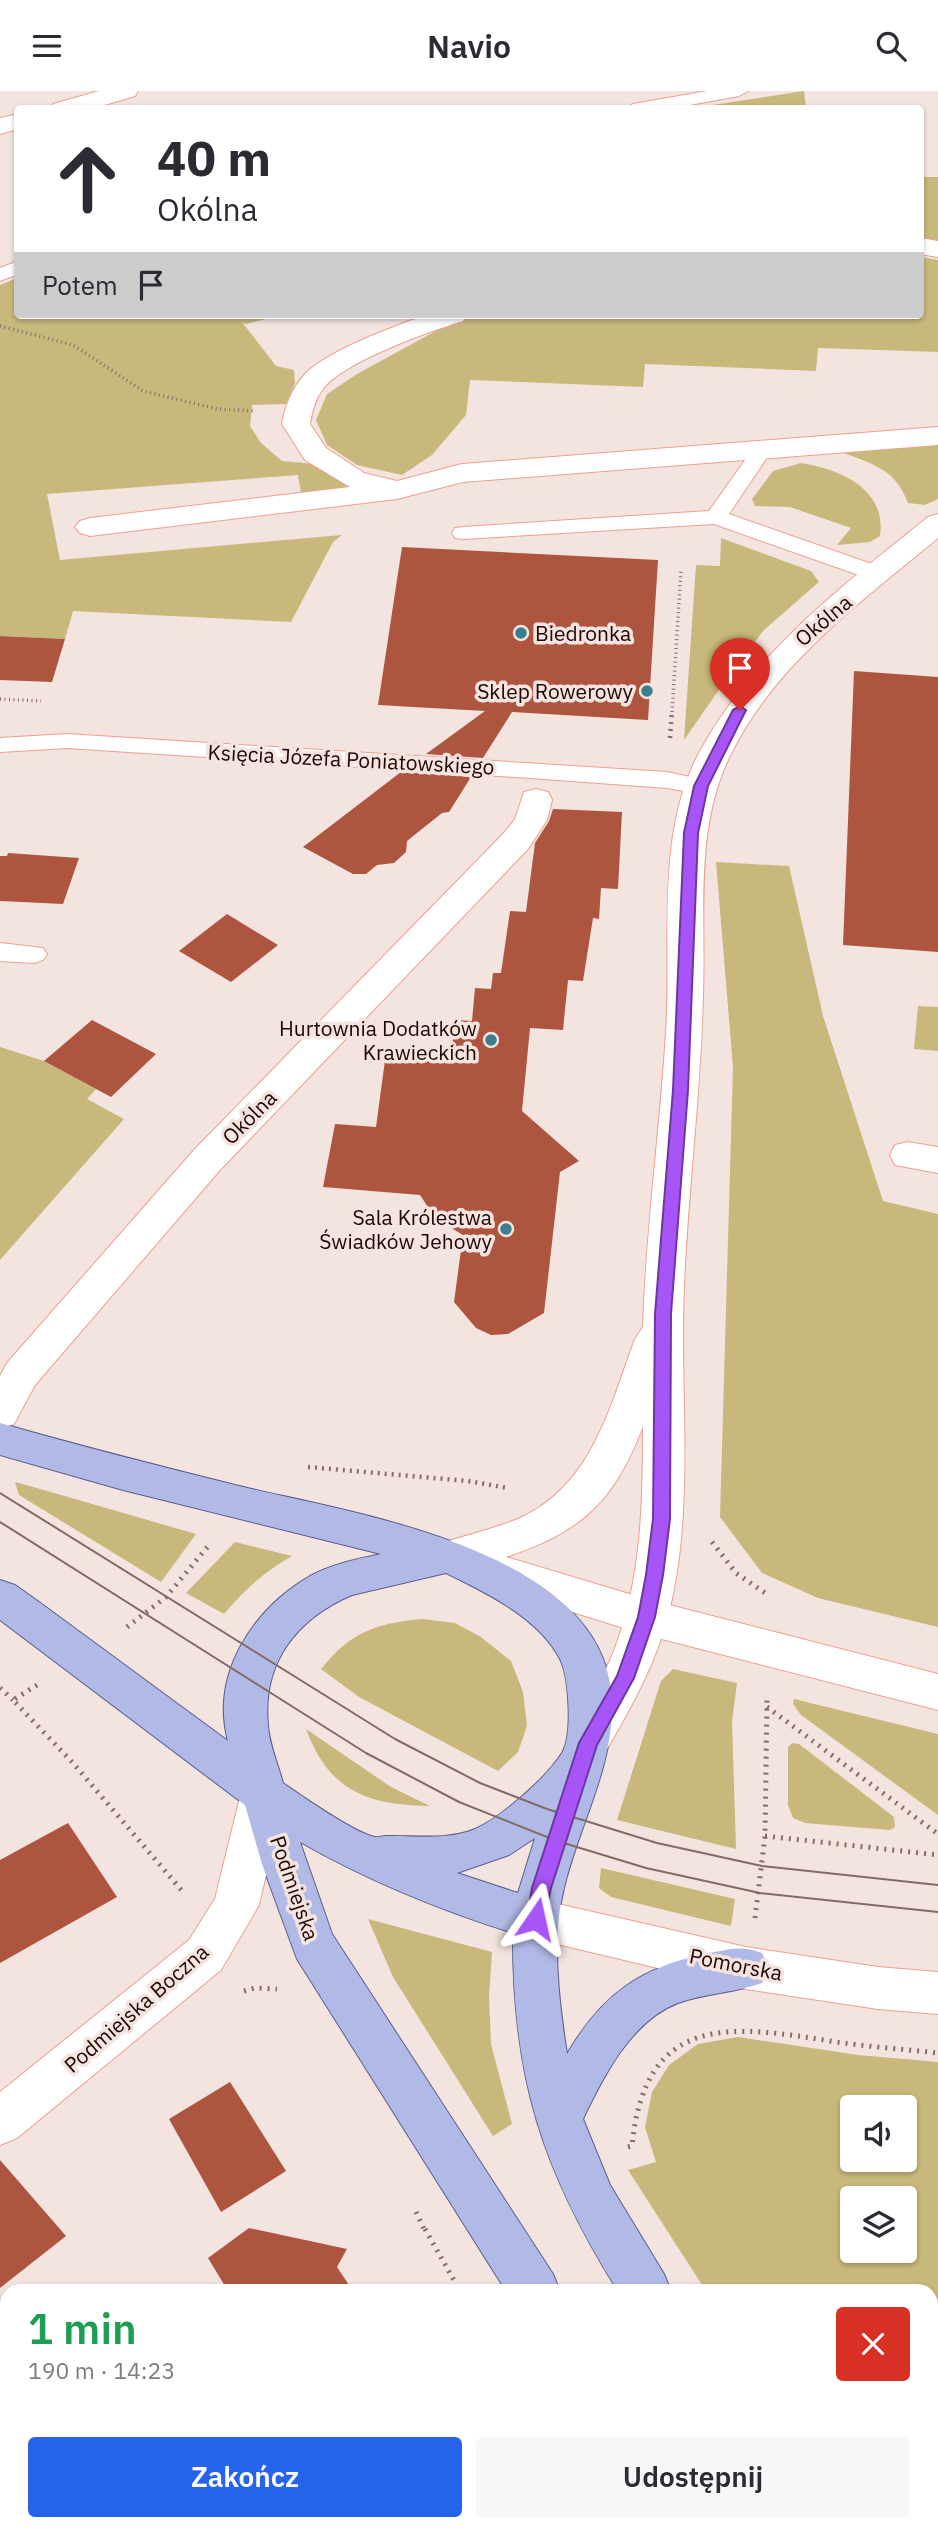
<!DOCTYPE html>
<html lang="pl">
<meta charset="utf-8">
<style>
:root{--surface:#fff;--page:#f7f7f7;--text:#2b2b33;--muted:#7c7c81;--accent:#2563eb}
body{margin:0;font-family:"IBM Plex Sans",sans-serif;background:var(--page);color:var(--text);height:100vh;display:flex;flex-direction:column;font-size:26px;white-space:nowrap}
*{box-sizing:border-box;margin:0}
p{font-size:23px;color:var(--muted)}
.icon{flex:none;width:38px;height:38px;fill:none;stroke:currentColor;stroke-width:2;stroke-linecap:round;stroke-linejoin:round}
.map{position:relative;flex:1;overflow:hidden}
.details{position:absolute;left:0px;top:2193px;width:938px;height:247px;display:flex;flex-direction:column;background:var(--surface);border-radius:21px 21px 0 0;box-shadow:0 2px 5px #0004}
.details>*{flex:none}
.top-card{position:absolute;left:14px;top:14px;width:910px;height:214px;border-radius:7px;box-shadow:0 2px 5px #0004;background:#fff;color:var(--text);overflow:hidden}
.controls{position:absolute;left:840px;top:2004px;display:grid;gap:14px}
.controls a{display:grid;place-items:center;width:77px;height:77px;border-radius:7px;background:var(--surface);box-shadow:0 2px 5px #0004;font-size:35px}
.pin{position:absolute;display:grid;place-items:center;width:60px;height:60px;color:#fff;margin:-72px -30px;border-radius:50% 50% 50% 0;rotate:-45deg;box-shadow:0 0 7px #0007}
.pin .icon{rotate:45deg}
.me{position:absolute;width:77px;margin:-38px;rotate:11deg;stroke-linejoin:round;filter:drop-shadow(0 0 5px #0008)}
.turn{display:flex;align-items:center;gap:24px;height:147px;padding:0 28px;font-size:32px}
.turn .icon{width:91px;height:91px;stroke-width:2.5}
.turn b{display:block;font-size:49px;line-height:60px}
.then{display:flex;align-items:center;height:66px;padding:0 28px;background:#0003;gap:14px;font-size:26px}
.round{display:grid;place-items:center;flex:none;width:74px;height:74px;border-radius:7px;background:var(--page)}
.summary{display:flex;align-items:center;justify-content:space-between;height:119px;padding:0 28px}
h1{font-size:42px;font-weight:600;line-height:52px;color:#1e9e55}
.cta{display:flex;gap:14px;margin-top:auto;padding:14px 28px}
.cta a{flex:1;height:80px;border-radius:7px;background:var(--accent);color:#fff;font-size:28px;font-weight:600;line-height:80px;text-align:center}
.cta a+a{background:var(--page);color:var(--text)}
header{display:flex;justify-content:space-between;align-items:center;height:91px;padding:0 28px;background:var(--surface);font-size:32px;font-weight:600}
.map>svg:first-child{display:block}
</style>
<header><svg class="icon" aria-label="menu" viewBox="0 0 24 24"><path d="M4 6h16M4 12h16M4 18h16"/></svg>Navio<svg class="icon" aria-label="search" viewBox="0 0 24 24"><circle cx="10" cy="10" r="6"/><path d="M15 15l6 6"/></svg></header>
<div class="map">
<svg width="938" height="2438" viewBox="0 0 938 2438">
<rect width="100%" height="100%" fill="#f4e4e0"/>
<g fill="#c9b87b" fill-rule="evenodd">
<path d="M804,0l2,17h-113z"/>
<path d="M920,86h18v66l-17,-1z"/>
<path d="M921,166l17,3v92l-120,-4 -2,23 -171,-7 -2,23 -173,-7 -4,35 -34,40 -30,20 -45,-10 -30,-20 -11,-25 11,-26 30,-20 108,-59h455z"/>
<path d="M17,187l1,37h263l-35,9 -4,-2 34,44 18,4 1,13 -9,21 -34,1 -2,21 11,17 21,18 33,3 35,17c-8,13 -35,17 -49,12l-3,-18 -251,19 13,66 282,-25 -9,7 -42,80 -218,-11 -8,28 -65,-3v-351z"/>
<path d="M938,353v55l-13,6 -17,-2c-12,-33 -33,-38 -64,-50z"/>
<path d="M801,372c39,6 86,26 79,73l-10,6 -33,3 14,-17 -61,-21 -35,-1 -3,-7 21,-28z"/>
<path d="M721,447l90,33 8,11 -55,48 -32,41 -48,69 12,-175 24,1z"/>
<path d="M716,771l73,4 34,150 60,185 55,13v413l-120,-29 -56,-25 -42,-56 13,-450z"/>
<path d="M918,915l20,1v44l-24,-2z"/>
<path d="M0,956l44,14 52,28 -9,10 37,20 -124,141z"/>
<path d="M15,1391l22,6 159,46 -35,48 -142,-87z"/>
<path d="M235,1451l57,14c-28,16 -48,34 -68,58l-38,-21z"/>
<path d="M423,1528l32,4 26,14 30,24 12,31 4,34 -9,26 -20,19 -139,-74 -38,-28c29,-37 56,-46 102,-50z"/>
<path d="M673,1578l64,14 -5,38 4,128 -119,-29 44,-139z"/>
<path d="M794,1608l144,35v81l-137,-100 -8,-11z"/>
<path d="M306,1638l85,58 39,19c-63,-1 -101,-15 -124,-77z"/>
<path d="M792,1652l7,1 95,73 1,10 -5,3 -85,-7 -12,-5 -5,-13v-58z"/>
<path d="M601,1777l134,31 -4,27 -120,-29 -12,-9z"/>
<path d="M368,1828l124,33 -3,45 2,47 21,80 -19,12 -100,-159z"/>
<path d="M738,1946l120,18 80,7v467h-76l-4,-5 73,-1v-232h-225l-78,-121 28,-8 -11,-35 7,-35 17,-27 29,-21zM852,2016h53v52h-53zM905,2107v53h-53v-53z"/>
</g>
<g fill="#ae5540">
<path d="M402,456l256,13 -10,160 -136,-8 -29,46 -57,-4 59,-43 -107,-6z"/>
<path d="M0,545l65,3 -13,43 -52,-2z"/>
<path d="M854,580l84,6v275l-95,-7z"/>
<path d="M401,681l70,5 -22,35 -7,1 -35,28 -1,11 -12,11 -17,2 -11,9h-13l-50,-27z"/>
<path d="M553,718l69,3 -4,77 -17,-1 -2,31 -6,-1 -10,63 -15,-1 -5,50 -33,-2 -8,83 57,50 -19,11 -16,141 -36,21 -17,1 -15,-7 -22,-26 9,-67 -27,-16 -16,-24 -97,-8 12,-63 41,3 10,-74 49,3v-5l16,2 5,-33 16,1 3,-33 16,1 2,-16h8l9,-62 16,1 9,-69 14,-22z"/>
<path d="M8,762l71,5 -16,46 -63,-3v-45h7z"/>
<path d="M227,823l51,31 -47,37 -52,-31z"/>
<path d="M92,929l64,34 -45,43 -67,-36z"/>
<path d="M68,1732l49,74 -117,66v-103z"/>
<path d="M230,1991l56,89 -65,41 -52,-93z"/>
<path d="M0,2069l66,76 -66,52z"/>
<path d="M249,2137l98,21 -10,18 16,24h-125l-20,-33z"/>
</g>
<g fill="none" stroke-linecap="round" stroke-linejoin="round">
<g stroke="#eca08d" stroke-width="2">
<g id="lane">
<path d="M707,0h41l-9,5 -71,13h-44l9,-5z"/>
<path d="M18,170v13l-18,7v-13z"/>
<path d="M762,353l7,2 3,4 -43,64 157,55 3,5 -3,5h-16l-156,-55 -251,15 -8,-1 -3,-5 3,-5 8,-1 246,-16 46,-65z"/>
<path d="M67,643l600,38 42,9 4,5 -4,5 -8,3 -34,-6 -137,-10 -463,-30 -67,4v-14z"/>
<path d="M0,852l43,5 4,6 -4,6 -9,3 -34,-2z"/>
</g>
</g>
<g stroke="#eca08d" stroke-width="2">
<g id="street">
<path d="M920,147l18,3v16l-18,-3z"/>
<path d="M426,224h41l-4,6c-33,10 -120,41 -140,68 -8,10 -11,23 -13,35l16,24 38,25 33,8 65,-17 476,-37v18l-475,37 -66,17 -307,37 -10,-3 -5,-6 5,-6 10,-3 260,-31 -45,-27 -23,-36c3,-18 10,-35 22,-49 24,-25 89,-48 122,-60z"/>
<path d="M938,423v24c-77,64 -165,127 -209,220 -35,73 -23,158 -26,236 -2,98 -15,195 -19,292 -5,113 13,234 -20,344 -14,45 -38,86 -61,126l-15,6 -15,-6 -7,-13c16,-32 36,-61 49,-95 27,-70 28,-148 28,-222 -31,82 -68,110 -150,135 -21,7 -37,15 -58,8l-6,-12 6,-12c28,-9 56,-15 83,-26 74,-33 91,-110 117,-180l8,-12c3,-98 17,-197 23,-295 6,-89 -11,-195 32,-277 54,-101 142,-167 230,-238z"/>
<path d="M536,698l12,3 4,8 -5,20 -19,29 -308,321 -185,215 -21,39 -14,5v-53l7,-13 187,-213 310,-317 11,-14 9,-27z"/>
<path d="M908,1051l30,5v26l-43,-8 -5,-10 5,-10z"/>
<path d="M263,1683l16,5 6,14 -26,112 -38,65 -204,168 -17,7v-53l189,-152 26,-41 26,-106 6,-14z"/>
</g>
</g>
<g stroke="#eca08d" stroke-width="2">
<g id="secondary">
<path d="M99,0h39l-3,5 -44,13h-41l3,-5z"/>
<path d="M18,23v15l-18,5v-16z"/>
<path d="M486,1460l160,48 292,75v36l-292,-75 -175,-55 -6,-12 6,-12z"/>
<path d="M536,1808l210,48 132,20 60,5v42l-60,-5 -132,-20 -210,-50 -16,-6 -7,-14 7,-14z"/>
</g>
</g>
<g stroke="#5c5d8b" stroke-width="2">
<g id="primary">
<path d="M0,1332c79,23 159,43 239,63 115,28 374,64 373,221 0,63 -34,121 -48,181 -13,52 -5,114 3,166 35,-60 74,-87 142,-101 21,-4 33,-8 53,0l7,15 -7,15c-27,10 -57,10 -84,20 -47,18 -75,74 -95,116l27,66 54,89 7,17h-53c-76,-121 -106,-215 -105,-358 -74,-23 -146,-53 -213,-91l32,92 221,340 7,17h-54l-209,-332 -35,-95 -17,-59 -245,-185v-40l15,5 24,17 189,139c-18,-67 25,-132 82,-165 22,-12 47,-17 71,-22l-258,-64 -123,-35zM446,1482c39,19 93,45 114,86 9,18 13,76 2,94 -15,24 -60,64 -87,76 -29,12 -60,6 -90,7 -3,0 -8,2 -10,1 -21,-4 -73,-41 -92,-54 -5,-19 -14,-39 -15,-58 -6,-62 28,-106 84,-130zM535,1747l-17,55 -61,-20 52,-18z"/>
<path d="M656,2432h53l2,6h-53z"/>
<path d="M773,2432h54l2,6h-54z"/>
</g>
</g>
<g stroke="#826d69" stroke-width="3.5" stroke-dasharray="1 3.5" stroke-linecap="butt">
<path d="M0,235l73,19 70,46 74,18 38,2"/>
<path d="M0,608l41,2"/>
<path d="M672,621l9,-141"/>
</g>
<g stroke="#826d69" stroke-width="4.5" stroke-dasharray="2 5" stroke-linecap="butt">
<path d="M670,647l2,-27"/>
<path d="M308,1376l160,14 40,7"/>
</g>
<g stroke="#826d69" stroke-width="5" stroke-dasharray="2 6" stroke-linecap="butt">
<path d="M712,1451l24,31 32,22"/>
<path d="M127,1536l39,-30 43,-52"/>
<path d="M37,1594l-24,15 60,63 110,129"/>
<path d="M0,1597l13,12"/>
<path d="M767,1616l171,127"/>
<path d="M765,1745l173,19"/>
<path d="M755,1827l10,-82 2,-140"/>
<path d="M244,1900l11,-3 22,1"/>
<path d="M628,2056l4,-1c13,-135 100,-121 204,-104 34,5 68,7 102,11"/>
<path d="M416,2121l8,17"/>
<path d="M425,2138l35,62"/>
<path d="M597,2432l4,6"/>
<path d="M613,2432l4,6"/>
</g>
<use href="#lane" fill="#fff" fill-rule="evenodd"/>
<use href="#street" fill="#fff" fill-rule="evenodd"/>
<use href="#secondary" fill="#fff" fill-rule="evenodd"/>
<use href="#primary" fill="#b1bae6" fill-rule="evenodd"/>
<g stroke="#806b67" stroke-width="2">
<path d="M0,1402l395,246 85,44 67,26 110,34 105,23 176,19"/>
<path d="M0,1431l366,231 93,49 98,39 89,27 114,25 178,19"/>
</g>
</g>
<path fill="#a855f7" stroke="#6d37a1" stroke-width="2" d="M740,615l6,4 -38,76 -10,47 -10,257 -17,224 -1,205 -7,56 -8,42 -21,61 -37,67 -46,143 -8,37 -7,2 -6,-2 -3,-6 5,-31 47,-145 38,-67 21,-59 8,-42 7,-56 2,-205 18,-224 11,-257 10,-47 39,-76z"/>
<g fill="#3b7f8e" stroke="#f4e4e0" stroke-width="2.5">
<circle cx="521" cy="542" r="7"/>
<circle cx="647" cy="600" r="7"/>
<circle cx="491" cy="949" r="7"/>
<circle cx="506" cy="1138" r="7"/>
</g>
<g text-anchor="middle" dominant-baseline="central" stroke-width="7" stroke-linejoin="round" paint-order="stroke">
<g font-size="21" fill="#1f0602" stroke="#f4e4e0">
<text transform="translate(823 529) rotate(-40)">Okólna</text>
<text transform="translate(351 668) rotate(3)">Księcia Józefa Poniatowskiego</text>
<text transform="translate(249 1026) rotate(-45)">Okólna</text>
<text transform="translate(295 1797) rotate(71)">Podmiejska</text>
<text transform="translate(736 1873) rotate(11)">Pomorska</text>
<text transform="translate(136 1917) rotate(-41)">Podmiejska Boczna</text>
</g>
<g font-size="21" fill="#1f0602" stroke="#f4e4e0" text-anchor="end">
<text x="535" y="542" text-anchor="start">Biedronka</text>
<text x="633" y="600">Sklep Rowerowy</text>
<text x="477" y="937">Hurtownia Dodatków<tspan x="477" dy="24">Krawieckich</tspan></text>
<text x="492" y="1126">Sala Królestwa<tspan x="492" dy="24">Świadków Jehowy</tspan></text>
</g>
</g>
</svg>
<div class="controls">
<a><svg class="icon" aria-label="sound" viewBox="0 0 24 24"><path d="M4 9h4l5-4v14l-5-4H4zM17 9q2 3 0 6"/></svg></a>
<a><svg class="icon" aria-label="layers" viewBox="0 0 24 24"><path d="M12 4l9 5-9 5-9-5zM3 14l9 5 9-5"/></svg></a>
</div>
<div class="pin" style="left:740px;top:619px;background:#d93025"><svg class="icon" aria-label="arrive" viewBox="0 0 24 24"><path d="M6 21V4h12l-3 4 3 4H6"/></svg></div>
<svg class="me" style="left:536px;top:1828px" viewBox="-20 -20 40 40"><path d="M0-17L14 15 0 8-14 15z" fill="#a855f7" stroke="#fff" stroke-width="4"/></svg>
<div class="top-card">
<div class="turn"><svg class="icon" aria-label="ahead" viewBox="0 0 24 24"><path d="M12 20V5M6 11l6-6 6 6"/></svg><div><b>40 m</b>Okólna</div></div>
<div class="then">Potem<svg class="icon" aria-label="arrive" viewBox="0 0 24 24"><path d="M6 21V4h12l-3 4 3 4H6"/></svg></div>
</div>
<section class="details">
<div class="summary"><div><h1>1 min</h1><p>190 m · 14:23</p></div><a class="round" style="background:#d93025;color:#fff"><svg class="icon" aria-label="close" viewBox="0 0 24 24"><path d="M6 6l12 12M18 6L6 18"/></svg></a></div>
<div class="cta"><a>Zakończ</a><a>Udostępnij</a></div>
</section>
</div>
